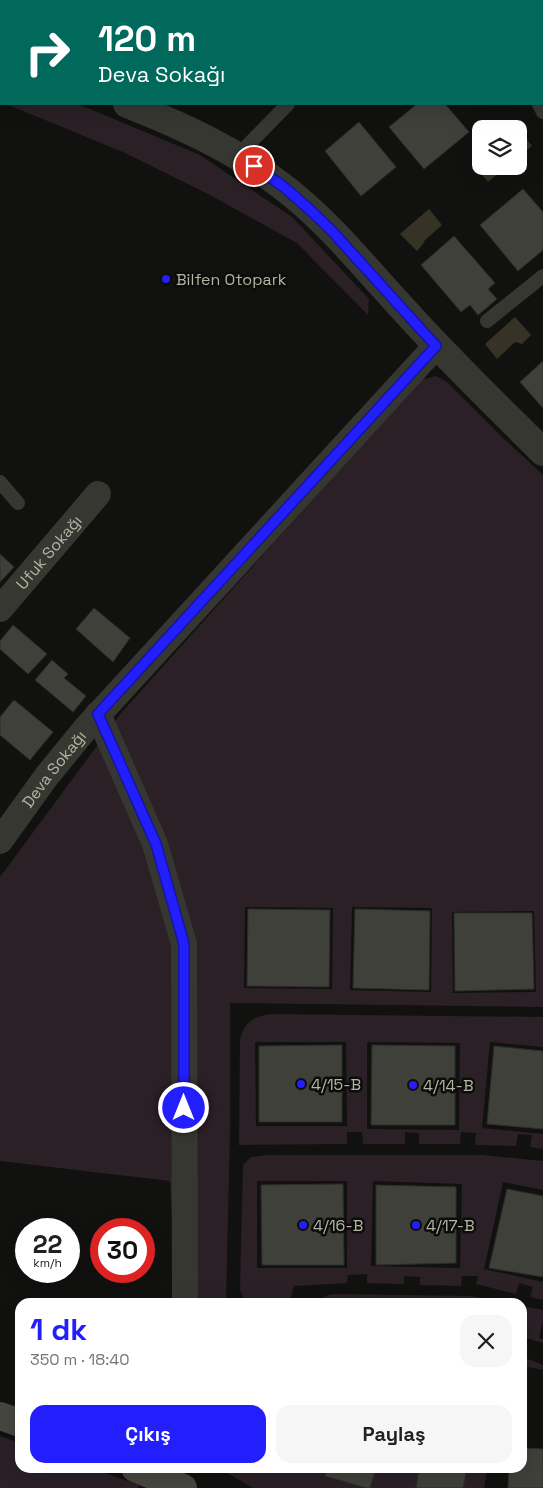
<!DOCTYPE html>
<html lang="tr">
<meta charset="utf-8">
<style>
:root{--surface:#fff;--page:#f6f6f6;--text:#202124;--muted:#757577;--accent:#221efc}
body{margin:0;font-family:"Space Grotesk",sans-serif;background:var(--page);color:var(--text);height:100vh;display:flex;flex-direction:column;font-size:19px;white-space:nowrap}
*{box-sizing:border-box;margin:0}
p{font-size:16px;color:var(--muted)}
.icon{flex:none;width:28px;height:28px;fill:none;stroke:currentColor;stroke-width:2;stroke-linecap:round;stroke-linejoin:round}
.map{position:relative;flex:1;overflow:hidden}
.drawer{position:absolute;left:15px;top:1298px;width:512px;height:175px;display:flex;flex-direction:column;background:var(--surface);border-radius:15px;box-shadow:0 5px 20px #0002}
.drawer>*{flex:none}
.banner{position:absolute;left:0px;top:0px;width:544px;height:105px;box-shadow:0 5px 20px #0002;background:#00695c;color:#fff;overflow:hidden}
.tools{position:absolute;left:472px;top:120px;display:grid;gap:10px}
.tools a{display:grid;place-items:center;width:55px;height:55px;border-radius:10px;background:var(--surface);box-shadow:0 5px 20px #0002;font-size:25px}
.speed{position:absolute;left:15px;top:1218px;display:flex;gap:10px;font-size:25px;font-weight:700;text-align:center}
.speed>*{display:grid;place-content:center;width:65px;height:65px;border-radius:50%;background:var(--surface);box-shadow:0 5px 20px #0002;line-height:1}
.speed small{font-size:12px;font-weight:400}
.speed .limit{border:8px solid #d22;background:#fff;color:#111}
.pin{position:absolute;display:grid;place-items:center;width:42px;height:42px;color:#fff;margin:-21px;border:2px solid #fff;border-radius:50%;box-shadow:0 1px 5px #0007}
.me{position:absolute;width:55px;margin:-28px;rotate:0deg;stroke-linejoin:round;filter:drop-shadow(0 0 4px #0008)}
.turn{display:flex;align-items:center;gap:18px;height:105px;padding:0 15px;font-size:22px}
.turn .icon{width:65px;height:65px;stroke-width:2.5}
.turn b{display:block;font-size:35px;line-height:42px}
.round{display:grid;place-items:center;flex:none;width:52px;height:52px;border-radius:15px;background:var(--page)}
.overview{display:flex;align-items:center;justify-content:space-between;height:85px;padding:0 15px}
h1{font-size:30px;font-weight:700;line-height:38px;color:var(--accent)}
.action{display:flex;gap:10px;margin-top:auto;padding:10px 15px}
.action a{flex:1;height:58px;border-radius:15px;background:var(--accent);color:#fff;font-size:20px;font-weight:700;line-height:58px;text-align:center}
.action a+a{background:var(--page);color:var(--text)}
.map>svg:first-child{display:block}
</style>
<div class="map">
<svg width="543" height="1488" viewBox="0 0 543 1488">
<rect width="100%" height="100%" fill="#111210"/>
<g fill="#2a2026" fill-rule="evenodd">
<path d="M0,0h136l-2,1h-133v24h-1z"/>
<path d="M6,104h72l122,51 92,62 77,82 -1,16 -71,-72 -89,-49 -85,-42z"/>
<path d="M436,376l11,6 54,54 42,39v532l-313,-4v129l-4,170h-49l-7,-121 -170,-20v-284l122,-165 298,-332zM245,907l88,1 -1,81 -88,-1zM352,907l80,1 -1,84 -81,-2zM534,911l2,81 -83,1 -1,-81z"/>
<path d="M269,1014l274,3v30l-53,-5 -8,86 61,6v15l-13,-2 2,-12 -14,-1 -2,12 -41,-1 1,-12 -15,-1 -1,12h-41v-11l-14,-1v12h-42l-1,-12h-15v12l-108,1 1,-105c4,-18 12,-22 29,-26zM255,1042h91l1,84h-91zM367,1042l93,1 -1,87 -92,-1z"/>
<path d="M268,1155h214l61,6v29l-40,-8 -19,87 59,13v18l-13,-3 3,-10 -14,-4 -3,11 -40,-10 2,-8h-16l-1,10 -41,-1v-8l-16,-1v8l-37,-1v-9l-19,1 -1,8 -53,3 -4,16h-43l-3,-3 -4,-9 3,-125 8,-8zM257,1181h90v87h-90zM373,1181l89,3 -2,84 -89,-2z"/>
<path d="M334,1294l137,2 36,6h-192l13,-7z"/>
<path d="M522,1306l21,4v9l-4,19 4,1v4l-20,-6z"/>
<path d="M523,1357l20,8v5l-20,-4z"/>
<path d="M0,1436l20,7v25h70l50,17 -2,3h-138z"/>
<path d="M218,1468h269l-3,20h-231z"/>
</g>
<g fill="#363326">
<path d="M519,130l13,16 -13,10z"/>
<path d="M481,159v7h26l-19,16 -14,-17z"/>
<path d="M429,209l13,16 -17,15 -2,4 -6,7 -17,-17z"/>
<path d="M515,317l16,18 -9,9 -7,-2 -18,17 -12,-15z"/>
</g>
<g fill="#3f403a" stroke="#2d2e2a">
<path d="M272,0h44l-1,1h-42z"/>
<path d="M417,104h28l24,28 -45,37 -35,-42z"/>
<path d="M359,122l37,45 -35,29 -36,-45z"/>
<path d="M523,189l20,23v38l-25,21 -38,-46z"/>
<path d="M454,236l41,47 -7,6 9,10 -19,16 -8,-10 -9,7 -40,-47z"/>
<path d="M543,361v47l-23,-26z"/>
<path d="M0,554l14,13 -14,15z"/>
<path d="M94,608l36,30 -17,24 -37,-33z"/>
<path d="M13,625l34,29 -19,20 -28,-25v-8z"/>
<path d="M52,660l16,14 -4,4 22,18 -13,16 -38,-32z"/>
<path d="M14,700l39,32 -23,28 -30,-25v-18z"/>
<path d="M248,909l82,1 -1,77 -82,-1z"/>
<path d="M355,909l75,2 -1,79 -76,-2z"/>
<path d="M454,913h78l2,76 -79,2z"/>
<path d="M342,1045v77h-83v-76z"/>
<path d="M372,1045l83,1v79h-84z"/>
<path d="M494,1046l49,5v78l-56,-5z"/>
<path d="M343,1184l1,81h-82l-1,-80z"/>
<path d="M376,1185l80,2v76l-80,2z"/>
<path d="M507,1189l36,7v81l-54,-9z"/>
<path d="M522,1448l21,1v39h-35l1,-20h13z"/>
<path d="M327,1468h49l-6,20h-4l-41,-12z"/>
<path d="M419,1468h48l-4,20h-47z"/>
</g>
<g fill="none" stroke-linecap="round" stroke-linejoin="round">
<g stroke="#363731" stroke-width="14">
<path d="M539,104l4,8"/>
<path d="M238,155l50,-51"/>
<path d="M487,321l56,-45"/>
<path d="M0,482l18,21"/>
</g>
<g stroke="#363731" stroke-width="26">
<path id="s1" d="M0,609l98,-115"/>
<path d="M98,714l57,130 29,100 1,358"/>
<path id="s2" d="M0,841l46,-64 40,-49 350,-382"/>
</g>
<g stroke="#363731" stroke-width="28">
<path d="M0,57h1"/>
<path d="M127,104c56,22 108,46 156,83 46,35 83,82 122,124 44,49 91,94 138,141"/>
</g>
<g stroke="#46473f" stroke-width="28">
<path d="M0,1416l20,7"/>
<path d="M135,1468l48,20"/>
</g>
</g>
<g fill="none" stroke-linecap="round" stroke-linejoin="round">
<g stroke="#1614a4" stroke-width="12">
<path id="route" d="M184,1108v-164l-28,-100 -58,-130 338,-368 -105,-116 -23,-22 -24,-21 -30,-21"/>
</g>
<use href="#route" stroke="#221efc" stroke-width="9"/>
</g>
<g fill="#221efc" stroke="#0c0d0b" stroke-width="2">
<circle cx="166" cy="279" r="5"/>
<circle cx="301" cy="1084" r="5"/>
<circle cx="413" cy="1085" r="5"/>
<circle cx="303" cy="1225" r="5"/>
<circle cx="416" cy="1225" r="5"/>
</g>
<g text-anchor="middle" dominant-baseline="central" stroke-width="5" stroke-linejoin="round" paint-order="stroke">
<g font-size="16" fill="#b3b4a1" stroke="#0c0d0b" text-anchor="start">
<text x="176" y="279">Bilfen Otopark</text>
<text x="311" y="1084">4/15-B</text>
<text x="423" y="1085">4/14-B</text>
<text x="313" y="1225">4/16-B</text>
<text x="426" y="1225">4/17-B</text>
</g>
<g font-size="16" fill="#b3b4a1" stroke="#0c0d0b">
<text stroke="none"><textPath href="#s1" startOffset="75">Ufuk Sokağı</textPath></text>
<text stroke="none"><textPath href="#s2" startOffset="90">Deva Sokağı</textPath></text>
</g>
</g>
</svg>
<div class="tools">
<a><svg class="icon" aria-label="layers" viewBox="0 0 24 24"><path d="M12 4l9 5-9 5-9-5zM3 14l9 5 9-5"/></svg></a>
</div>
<div class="speed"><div>22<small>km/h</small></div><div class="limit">30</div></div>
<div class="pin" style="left:254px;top:166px;background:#d93025"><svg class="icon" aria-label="arrive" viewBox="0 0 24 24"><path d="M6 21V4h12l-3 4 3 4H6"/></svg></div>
<svg class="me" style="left:184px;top:1108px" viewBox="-20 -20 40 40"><circle r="17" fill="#221efc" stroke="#fff" stroke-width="3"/><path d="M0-11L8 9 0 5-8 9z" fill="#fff"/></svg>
<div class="banner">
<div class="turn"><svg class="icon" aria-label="right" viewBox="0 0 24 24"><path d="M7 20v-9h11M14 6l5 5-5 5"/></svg><div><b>120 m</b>Deva Sokağı</div></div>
</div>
<section class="drawer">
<div class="overview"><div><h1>1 dk</h1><p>350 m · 18:40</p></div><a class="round"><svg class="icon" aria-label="close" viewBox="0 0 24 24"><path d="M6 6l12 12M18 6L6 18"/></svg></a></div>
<div class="action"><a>Çıkış</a><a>Paylaş</a></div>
</section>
</div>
